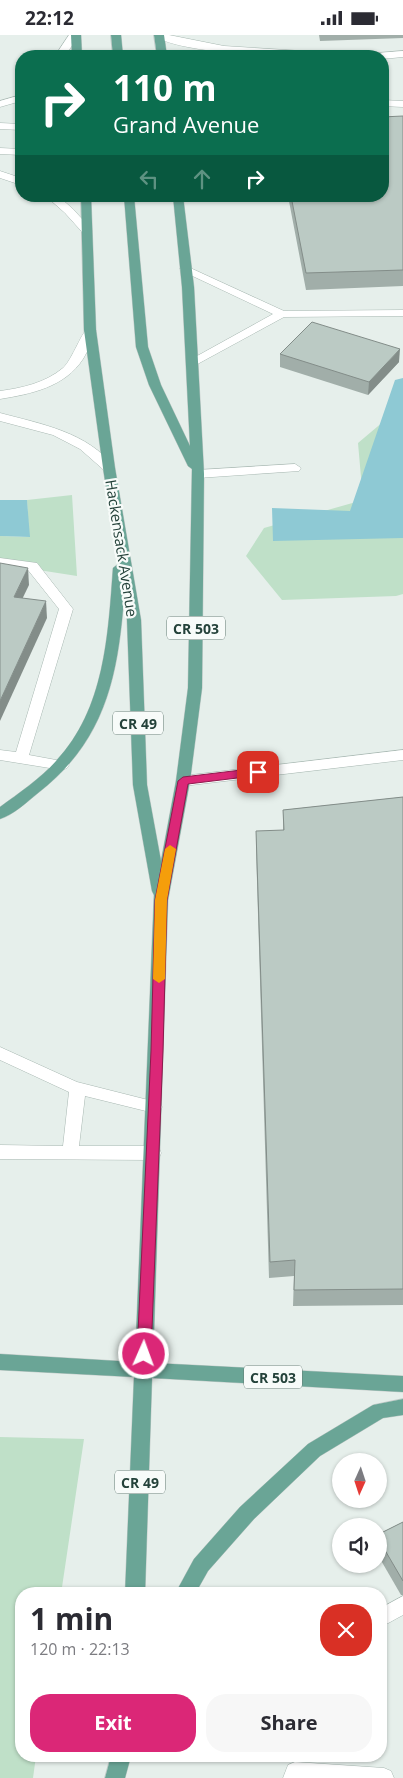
<!DOCTYPE html>
<meta charset="utf-8">
<style>
:root{--surface:#fff;--page:#f7f7f7;--text:#2b2b33;--muted:#7c7c81;--accent:#db2777}
body{margin:0;font-family:"Open Sans",sans-serif;background:var(--page);color:var(--text);height:100vh;display:flex;flex-direction:column;font-size:19px;white-space:nowrap}
*{box-sizing:border-box;margin:0}
p{font-size:16px;color:var(--muted)}
.icon{flex:none;width:28px;height:28px;fill:none;stroke:currentColor;stroke-width:2;stroke-linecap:round;stroke-linejoin:round}
.map{position:relative;flex:1;overflow:hidden}
.side{position:absolute;left:15px;top:1552px;width:372px;height:175px;display:flex;flex-direction:column;background:var(--surface);border-radius:20px;box-shadow:0 1px 4px #0004}
.side>*{flex:none}
.top-card{position:absolute;left:15px;top:15px;width:374px;height:152px;border-radius:20px;box-shadow:0 1px 4px #0004;background:#0b6e4f;color:#fff;overflow:hidden}
.needle{width:32px;rotate:183deg}
.fabs{position:absolute;left:332px;top:1418px;display:grid;gap:10px}
.fabs a{display:grid;place-items:center;width:55px;height:55px;border-radius:50%;background:var(--surface);box-shadow:0 1px 4px #0004;font-size:25px}
.pin{position:absolute;display:grid;place-items:center;width:42px;height:42px;color:#fff;margin:-21px;border-radius:10px;box-shadow:0 2px 8px #0006}
.me{position:absolute;width:55px;margin:-28px;rotate:2deg;stroke-linejoin:round;filter:drop-shadow(0 0 4px #0008)}
.turn{display:flex;align-items:center;gap:18px;height:105px;padding:0 15px;font-size:22px}
.turn .icon{width:65px;height:65px;stroke-width:2.5}
.turn b{display:block;font-size:35px;line-height:42px}
.lanes{display:flex;align-items:center;height:48px;padding:0 15px;background:#0003;justify-content:center;gap:25px;direction:ltr}
.lanes .off{opacity:.35}
.round{display:grid;place-items:center;flex:none;width:52px;height:52px;border-radius:20px;background:var(--page)}
.headline{display:flex;align-items:center;justify-content:space-between;height:85px;padding:0 15px}
h1{font-size:30px;font-weight:700;line-height:38px}
.cta{display:flex;gap:10px;margin-top:auto;padding:10px 15px}
.cta a{flex:1;height:58px;border-radius:20px;background:var(--accent);color:#fff;font-size:20px;font-weight:700;line-height:58px;text-align:center}
.cta a+a{background:var(--page);color:var(--text)}
.status{display:flex;justify-content:space-between;align-items:center;height:35px;padding:0 25px;background:var(--surface);direction:ltr}
.status svg{height:14px;fill:currentColor}
.map>svg:first-child{display:block}
</style>
<div class="status"><b>22:12</b><svg viewBox="0 0 49 12"><path d="M0 12V9h3v3zM5 12V6h3v6zM10 12V3h3v9zM15 12V0h3v12zM26 1h20v11H26zM47 4h2v5h-2z"/></svg></div>
<div class="map">
<svg width="403" height="1743" viewBox="0 0 403 1743">
<rect width="100%" height="100%" fill="#e6efeb"/>
<g fill="#bfe0c8">
<path d="M403,370v189l-7,2 -114,4 -36,-44 18,-28 99,-28 -5,-57z"/>
<path d="M72,460l5,81 -77,-12v-28l29,1 -2,-37z"/>
<path d="M0,1402l84,2 -23,155h-40v162h15l-3,22h-33z"/>
</g>
<g fill="#8ec9d4">
<path d="M403,343v160l-130,3 -1,-33 78,3 45,-131z"/>
<path d="M0,465h27l3,37 -30,-1z"/>
</g>
<g fill="none" stroke-linecap="round" stroke-linejoin="round">
<g stroke="#a8b8b2" stroke-width="1">
<g id="service">
<path d="M69,0h10l-14,21h-10z"/>
<path d="M154,0h15l55,11 110,7 5,3c-33,2 -163,-1 -185,-21z"/>
<path d="M403,16v6l-21,2v-3h-10l5,-3z"/>
<path d="M21,60v6l-21,6v-6z"/>
<path d="M382,65l21,1v6l-21,-1z"/>
<path d="M0,88l21,1v6l-21,-1z"/>
<path d="M0,113l21,1v6l-21,-1z"/>
<path d="M0,136l21,7v7l-21,-7z"/>
<path d="M46,161h12l15,13 18,20 1,2 -1,2h-8l-18,-20z"/>
<path d="M186,231l98,45 119,-1v6l-119,1 -92,50 -4,-2 -2,-2 2,-2 85,-47 -91,-43 -2,-2z"/>
<path d="M295,429l6,4 -2,3 -101,7 -6,-4 6,-4z"/>
<path d="M0,523l37,5 36,46 -44,146 38,7 2,3 -2,3 -5,2 -62,-10v-10l16,2 43,-143 -31,-39 -28,-4z"/>
<path d="M0,1012l77,35 83,21 2,4 -2,4 -6,2 -69,-17 -6,50h74l6,2 2,5 -2,5 -6,2 -153,-1v-14l63,1 6,-54 -69,-32z"/>
<path d="M403,1561v19l-22,12v-19z"/>
<path d="M295,1727l89,6 7,3 3,7h-111l5,-13z"/>
</g>
</g>
<g stroke="#a8b8b2" stroke-width="1">
<g id="minor">
<path d="M90,292l6,3c-5,10 -7,20 -13,29 -18,28 -52,35 -83,40v-8c22,-3 45,-8 63,-23 10,-9 19,-39 27,-41z"/>
<path d="M0,378c41,11 88,19 115,55l-2,3h-8l-25,-22 -27,-14 -53,-14z"/>
</g>
</g>
<g stroke="#a8b8b2" stroke-width="1">
<path id="tertiary" d="M403,715v10l-220,26 -5,-2 -2,-3 2,-3 5,-2z"/>
</g>
<g stroke="#c2cac8" stroke-width="1">
<g id="primary">
<path d="M71,0h10l1,21h-10z"/>
<path d="M111,0h10l2,21h-10z"/>
<path d="M154,0h10l3,21h-10z"/>
<path d="M81,161h10l5,134 19,138 26,152 6,165 14,76 15,-80 12,-93 4,-219 -4,-3 -39,-81 -13,-38 -12,-151h10l14,151 13,38 29,61 -8,-159 -9,-91h10l11,91 10,187 -2,214 -12,93 -22,119 -15,463 250,13v16l-251,-14 -7,216h-20l9,-217 -134,-7v-16l135,8 19,-467 -2,-4 -19,-106 -6,-165 -3,-23c-6,80 -19,144 -86,196 -11,9 -25,22 -38,26v-12c19,-14 40,-28 56,-46 49,-52 52,-126 57,-193l5,-4 -15,-96 -19,-138z"/>
<path d="M403,1364v16l-20,3 -63,38 -66,63 -46,52 -13,23h-20l19,-35 46,-52 68,-63 65,-39z"/>
<path d="M111,1721h20l-6,22h-20z"/>
</g>
</g>
<use href="#service" fill="#fff" fill-rule="evenodd"/>
<use href="#minor" fill="#fff" fill-rule="evenodd"/>
<use href="#tertiary" fill="#fff" fill-rule="evenodd"/>
<use href="#primary" fill="#6aa596" fill-rule="evenodd"/>
</g>
<g fill="#a1aea9">
<path d="M319,0h84v3l-83,3z"/>
<path d="M403,81v170l-97,4 -18,-94h94z"/>
<path d="M280,319l119,8 -31,33 -88,-28z"/>
<path d="M403,762v508l-110,1 1,-30 -25,2 -13,-430v-17h27v-21z"/>
<path d="M403,1487v73h-2l-22,-38v-23z"/>
</g>
<g fill="#838d89">
<path d="M400,314l-1,13 -31,33 1,-13z"/>
<path d="M28,533l1,17 -14,29 -1,-17z"/>
<path d="M46,566l1,17 -47,103v-20z"/>
</g>
<g fill="#bbcac4" stroke="#838d89">
<path d="M403,81v154l-97,3 -15,-77h91v-79z"/>
<path d="M312,287l88,27 -31,33 -89,-28z"/>
<path d="M0,528l28,5 -14,29 32,4 -46,100z"/>
<path d="M403,762v492l-109,1 1,-30 -25,2 -14,-431 28,-1 -1,-20z"/>
<path d="M403,1487v59l-24,-41v-6z"/>
</g>
<path fill="#db2777" stroke="#8e194d" d="M258,733l5,4 -1,3 -74,9 -21,116 -4,151 -12,303 -2,4 -5,2 -5,-2 -2,-4 14,-303 4,-151 23,-119 5,-4z"/>
<path fill="#f59e0b" d="M170,810l6,4 -9,51 -2,79 -6,4 -6,-4 2,-79 10,-51z"/>
<g text-anchor="middle" dominant-baseline="central" stroke-width="4.5" stroke-linejoin="round" paint-order="stroke">
<g fill="#f7fbf9" stroke="#637a73" stroke-width="1">
<rect x="167" y="581.5" width="58" height="23" rx="4"/>
<rect x="113" y="676.5" width="50" height="23" rx="4"/>
<rect x="244" y="1330.5" width="58" height="23" rx="4"/>
<rect x="115" y="1435.5" width="50" height="23" rx="4"/>
</g>
<g font-size="14" font-weight="bold" fill="#24423a">
<text x="196" y="593">CR 503</text>
<text x="138" y="688">CR 49</text>
<text x="273" y="1342">CR 503</text>
<text x="140" y="1447">CR 49</text>
</g>
<g font-size="15" fill="#24423a" stroke="#f7fbf9">
<text transform="translate(122 513) rotate(81)">Hackensack Avenue</text>
</g>
</g>
</svg>
<div class="fabs">
<a><svg class="needle" viewBox="-14 -14 28 28"><path d="M0-13l5 13h-10z" fill="#e53935"/><path d="M0 13l5-13h-10z" fill="#7c7c81"/></svg></a>
<a><svg class="icon" aria-label="sound" viewBox="0 0 24 24"><path d="M4 9h4l5-4v14l-5-4H4zM17 9q2 3 0 6"/></svg></a>
</div>
<div class="pin" style="left:258px;top:737px;background:#d93025"><svg class="icon" aria-label="arrive" viewBox="0 0 24 24"><path d="M6 21V4h12l-3 4 3 4H6"/></svg></div>
<svg class="me" style="left:144px;top:1319px" viewBox="-20 -20 40 40"><circle r="17" fill="#db2777" stroke="#fff" stroke-width="3"/><path d="M0-11L8 9 0 5-8 9z" fill="#fff"/></svg>
<div class="top-card">
<div class="turn"><svg class="icon" aria-label="right" viewBox="0 0 24 24"><path d="M7 20v-9h11M14 6l5 5-5 5"/></svg><div><b>110 m</b>Grand Avenue</div></div>
<div class="lanes"><svg class="icon off" aria-label="left" viewBox="0 0 24 24"><path d="M17 20v-9H6M10 6l-5 5 5 5"/></svg><svg class="icon off" aria-label="ahead" viewBox="0 0 24 24"><path d="M12 20V5M6 11l6-6 6 6"/></svg><svg class="icon" aria-label="right" viewBox="0 0 24 24"><path d="M7 20v-9h11M14 6l5 5-5 5"/></svg></div>
</div>
<section class="side">
<div class="headline"><div><h1>1 min</h1><p>120 m · 22:13</p></div><a class="round" style="background:#d93025;color:#fff"><svg class="icon" aria-label="close" viewBox="0 0 24 24"><path d="M6 6l12 12M18 6L6 18"/></svg></a></div>
<div class="cta"><a>Exit</a><a>Share</a></div>
</section>
</div>
